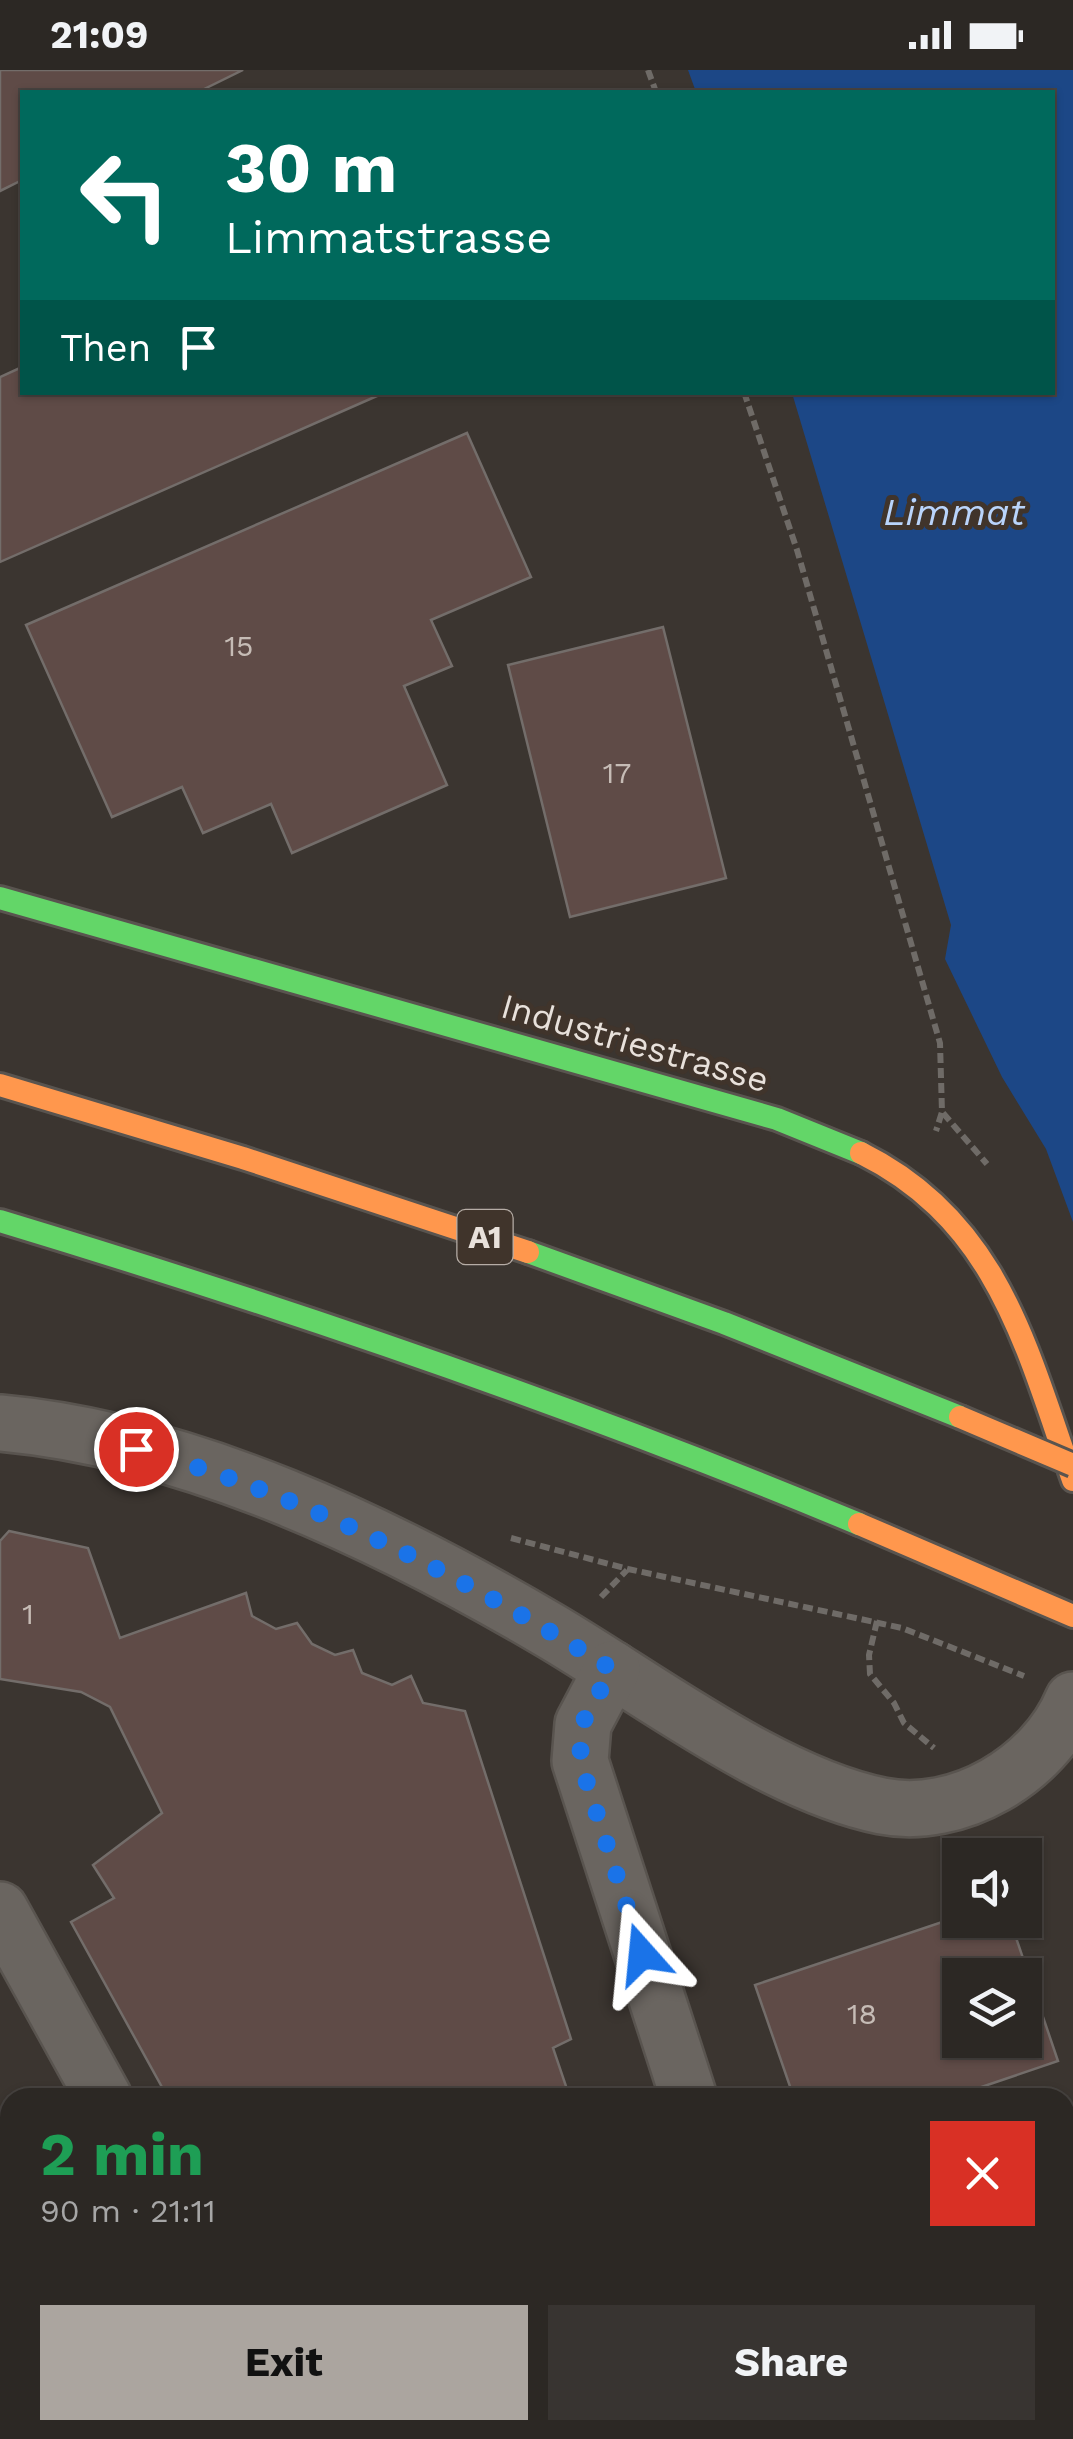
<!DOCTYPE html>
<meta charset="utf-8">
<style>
:root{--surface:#2c2824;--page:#383431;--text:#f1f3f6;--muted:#a6a6a6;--line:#484441;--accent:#aba59f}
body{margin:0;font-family:"Work Sans",sans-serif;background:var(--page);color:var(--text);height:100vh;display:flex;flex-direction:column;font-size:38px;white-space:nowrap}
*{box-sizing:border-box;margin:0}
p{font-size:32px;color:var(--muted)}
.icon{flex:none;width:55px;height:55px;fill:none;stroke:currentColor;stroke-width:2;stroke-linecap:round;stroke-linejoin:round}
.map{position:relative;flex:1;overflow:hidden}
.details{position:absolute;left:0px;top:2018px;width:1075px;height:352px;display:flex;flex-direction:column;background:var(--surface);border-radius:30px 30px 0 0;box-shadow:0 2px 8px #0004,0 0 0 2px var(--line)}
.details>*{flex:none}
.hud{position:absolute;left:20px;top:20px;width:1035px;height:305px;border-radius:0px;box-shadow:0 2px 8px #0004,0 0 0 2px var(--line);background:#00695c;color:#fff;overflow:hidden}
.fabs{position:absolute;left:942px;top:1768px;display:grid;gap:20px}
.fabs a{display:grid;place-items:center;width:100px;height:100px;border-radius:0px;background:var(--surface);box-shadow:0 2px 8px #0004,0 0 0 2px var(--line);font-size:50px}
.pin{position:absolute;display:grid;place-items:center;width:85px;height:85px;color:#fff;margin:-42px;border:5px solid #fff;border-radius:50%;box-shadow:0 2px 10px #0007}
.me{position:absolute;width:110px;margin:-55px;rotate:342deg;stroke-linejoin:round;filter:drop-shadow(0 0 8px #0008)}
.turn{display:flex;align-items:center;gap:35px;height:210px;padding:0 40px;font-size:45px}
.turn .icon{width:130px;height:130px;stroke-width:2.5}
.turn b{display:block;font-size:70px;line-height:85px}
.then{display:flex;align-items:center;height:95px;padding:0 40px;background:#0003;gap:20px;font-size:38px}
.round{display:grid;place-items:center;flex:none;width:105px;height:105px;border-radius:0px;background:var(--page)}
.head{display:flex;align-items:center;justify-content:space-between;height:170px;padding:0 40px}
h1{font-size:60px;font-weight:700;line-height:75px;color:#1e9e55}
.button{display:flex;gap:20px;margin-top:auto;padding:20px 40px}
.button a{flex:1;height:115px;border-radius:0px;background:var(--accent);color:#111;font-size:40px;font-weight:700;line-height:115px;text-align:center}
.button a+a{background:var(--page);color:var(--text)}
.status{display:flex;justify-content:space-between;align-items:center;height:70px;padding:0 50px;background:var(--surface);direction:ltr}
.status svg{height:28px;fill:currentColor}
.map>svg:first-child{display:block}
</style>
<div class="status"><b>21:09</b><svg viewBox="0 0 49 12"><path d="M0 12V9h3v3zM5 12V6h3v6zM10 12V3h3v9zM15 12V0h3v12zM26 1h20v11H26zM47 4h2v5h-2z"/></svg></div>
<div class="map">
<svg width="1073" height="2369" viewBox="0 0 1073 2369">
<rect width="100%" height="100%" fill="#3b3530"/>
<path fill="#1c4786" d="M688,0h385v1152l-27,-73 -44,-72 -57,-118 6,-34 -159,-532 260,-1v-300h-356z"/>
<g fill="#5f4b47" stroke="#736d6a" stroke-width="2.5" fill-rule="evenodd">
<path d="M0,0h243l-45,22h-176v88l-22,11z"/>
<path d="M22,297v25h364l-386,170v-185z"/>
<path d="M467,363l64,144 -100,43 21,46 -48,20 43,99 -155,68 -21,-49 -68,29 -21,-46 -70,30 -86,-192z"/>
<path d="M663,557l63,251 -156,39 -62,-252z"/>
<path d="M9,1461l79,17 32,90 126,-45 6,23 24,13 21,-6 15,21 23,11 18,-5 9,23 30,12 19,-9 12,27 42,8 106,328 -18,9 17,50h-402l-97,-176 43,-24 -21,-33 69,-52 -52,-106 -29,-15 -81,-13v-138z"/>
<path d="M960,1846v4h50l48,141 -109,37h-155l-39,-113zM960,1905h65v65h-65z"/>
<path d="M0,2166l10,19v171l-10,6z"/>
<path d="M150,2360h16l5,9h-38z"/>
<path d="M376,2360h306l3,9h-305z"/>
<path d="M895,2360h144l3,9h-144z"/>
</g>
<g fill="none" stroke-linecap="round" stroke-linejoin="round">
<g stroke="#59544f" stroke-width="60">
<g id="street">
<path d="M0,1353c190,17 386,111 549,207 97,57 223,154 333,176 76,15 162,-36 191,-106"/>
<path d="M612,1599l-29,55 -3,37 109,337"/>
<path d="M0,1840l104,188"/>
<path d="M290,2360l5,9"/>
<path d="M800,2360l3,9"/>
</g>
</g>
<g stroke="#59544f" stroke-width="28">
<g id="fast">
<path d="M0,828l777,221 84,34"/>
<path d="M0,1151c291,88 578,186 859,303"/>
<path d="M528,1182l196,71 236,94"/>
</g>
</g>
<g stroke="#59544f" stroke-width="28">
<g id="slow">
<path d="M0,1015l243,73 285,94"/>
<path d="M861,1083c137,68 165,194 212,327"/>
<path d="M859,1454l214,92"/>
</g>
</g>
<g stroke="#6f6b67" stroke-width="6" stroke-dasharray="10 5" stroke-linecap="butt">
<path d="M648,0l8,22"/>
<path d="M744,322l53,158 143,493 2,69 -6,19"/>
<path d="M943,1043l44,51"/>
<path d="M511,1468l117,31 274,59 122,48"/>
<path d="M601,1527l26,-27"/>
<path d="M877,1551l-8,34 1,19 24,29 10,20 30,25"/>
<path d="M81,2369l16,-9"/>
</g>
<use href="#street" stroke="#6a6560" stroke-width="55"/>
<use href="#fast" stroke="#63d668" stroke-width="22"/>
<use href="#slow" stroke="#ff974d" stroke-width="22"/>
<g stroke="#59544f" stroke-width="28" stroke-linecap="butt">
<path id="slow-bridge" d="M960,1347l113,48"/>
</g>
<use href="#slow-bridge" stroke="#ff974d" stroke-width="22"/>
</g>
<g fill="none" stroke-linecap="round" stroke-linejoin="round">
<path stroke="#1a73e8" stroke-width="18" stroke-dasharray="0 32.4" d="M136,1379c170,46 327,128 476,220l-30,55 -2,37 62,193"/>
</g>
<g text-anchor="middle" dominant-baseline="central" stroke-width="10" stroke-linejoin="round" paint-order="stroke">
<g font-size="30" fill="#c6bcb6">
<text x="239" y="575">15</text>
<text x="617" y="702">17</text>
<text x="28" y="1543">1</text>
<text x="862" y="1943">18</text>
</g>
<rect fill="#40342b" stroke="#b6ada6" stroke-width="2.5" x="457.5" y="1140" width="55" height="54" rx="8"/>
<g font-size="32" font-weight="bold" fill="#e8e1db">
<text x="485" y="1167">A1</text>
</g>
<g font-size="35" fill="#e8e1db" stroke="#40342b">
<text transform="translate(635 973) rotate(16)">Industriestrasse</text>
</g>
<g font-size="38" font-style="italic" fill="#b9d4fb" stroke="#40342b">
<text x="954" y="442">Limmat</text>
</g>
</g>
</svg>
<div class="fabs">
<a><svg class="icon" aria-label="sound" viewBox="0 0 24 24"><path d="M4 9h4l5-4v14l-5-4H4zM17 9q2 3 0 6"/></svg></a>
<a><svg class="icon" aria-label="layers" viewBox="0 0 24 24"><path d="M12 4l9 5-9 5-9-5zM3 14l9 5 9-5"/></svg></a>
</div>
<div class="pin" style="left:136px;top:1379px;background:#d93025"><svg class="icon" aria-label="arrive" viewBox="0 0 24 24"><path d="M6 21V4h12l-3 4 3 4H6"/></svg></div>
<svg class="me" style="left:642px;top:1884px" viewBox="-20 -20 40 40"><path d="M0-17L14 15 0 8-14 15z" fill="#1a73e8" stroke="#fff" stroke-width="4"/></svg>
<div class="hud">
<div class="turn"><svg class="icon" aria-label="left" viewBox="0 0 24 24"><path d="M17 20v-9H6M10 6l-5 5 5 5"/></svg><div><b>30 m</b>Limmatstrasse</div></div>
<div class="then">Then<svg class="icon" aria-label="arrive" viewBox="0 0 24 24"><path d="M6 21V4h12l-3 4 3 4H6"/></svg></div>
</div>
<section class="details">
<div class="head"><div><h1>2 min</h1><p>90 m · 21:11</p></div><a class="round" style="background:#d93025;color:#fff"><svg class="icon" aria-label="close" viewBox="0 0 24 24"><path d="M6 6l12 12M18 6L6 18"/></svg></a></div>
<div class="button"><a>Exit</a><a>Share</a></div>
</section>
</div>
